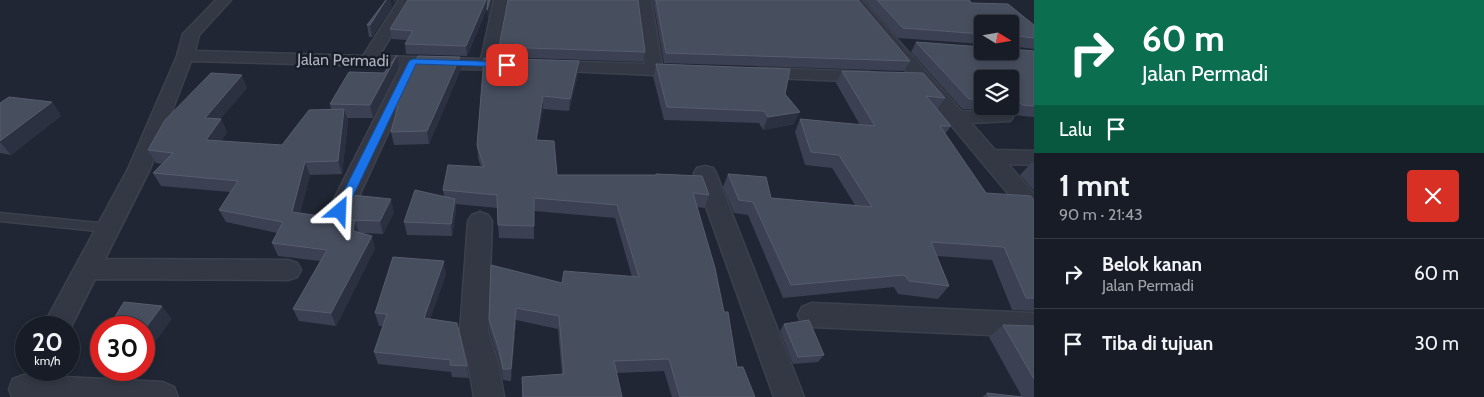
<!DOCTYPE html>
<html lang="id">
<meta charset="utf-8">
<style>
:root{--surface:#181c26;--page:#252932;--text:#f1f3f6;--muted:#9fa1a7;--line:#363a43}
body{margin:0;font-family:Cabin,sans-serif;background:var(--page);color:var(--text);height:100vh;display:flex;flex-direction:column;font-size:19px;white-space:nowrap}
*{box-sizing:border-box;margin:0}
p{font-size:16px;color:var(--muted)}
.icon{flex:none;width:28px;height:28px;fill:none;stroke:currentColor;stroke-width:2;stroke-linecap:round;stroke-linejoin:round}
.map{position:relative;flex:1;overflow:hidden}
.sheet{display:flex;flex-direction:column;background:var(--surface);width:450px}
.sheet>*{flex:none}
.guide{background:#0b6e4f;color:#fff;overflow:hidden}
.needle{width:32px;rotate:101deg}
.controls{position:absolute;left:974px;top:15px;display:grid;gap:10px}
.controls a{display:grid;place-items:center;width:45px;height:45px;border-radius:5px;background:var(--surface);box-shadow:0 2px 8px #0003,0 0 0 1px var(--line);font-size:25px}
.speed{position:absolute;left:15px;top:316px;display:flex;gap:10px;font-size:25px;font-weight:700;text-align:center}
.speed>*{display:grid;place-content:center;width:65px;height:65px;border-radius:50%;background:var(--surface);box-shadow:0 2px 8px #0003,0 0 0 1px var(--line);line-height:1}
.speed small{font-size:12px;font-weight:400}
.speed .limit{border:8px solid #d22;background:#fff;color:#111}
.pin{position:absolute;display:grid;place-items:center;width:42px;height:42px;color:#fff;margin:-21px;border-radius:10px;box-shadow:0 2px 8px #0006}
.me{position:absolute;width:55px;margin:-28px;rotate:26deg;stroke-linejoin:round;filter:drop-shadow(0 0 4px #0008)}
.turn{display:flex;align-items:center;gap:18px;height:105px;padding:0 25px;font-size:22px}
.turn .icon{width:65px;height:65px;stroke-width:2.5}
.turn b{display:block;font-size:35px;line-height:42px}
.then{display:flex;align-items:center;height:48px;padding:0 25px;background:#0003;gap:10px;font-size:19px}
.round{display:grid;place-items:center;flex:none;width:52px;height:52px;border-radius:5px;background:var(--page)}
.head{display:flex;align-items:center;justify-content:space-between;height:85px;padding:0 25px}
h1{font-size:30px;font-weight:700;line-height:38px}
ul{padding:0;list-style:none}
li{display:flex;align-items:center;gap:15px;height:70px;padding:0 25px;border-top:1px solid var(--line)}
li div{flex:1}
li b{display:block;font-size:19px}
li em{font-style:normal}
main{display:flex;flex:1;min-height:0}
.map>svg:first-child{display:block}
</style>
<main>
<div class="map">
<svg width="1034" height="397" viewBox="0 0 1034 397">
<rect width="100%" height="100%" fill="#202633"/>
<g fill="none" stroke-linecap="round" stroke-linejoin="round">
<g stroke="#3d414d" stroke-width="3">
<path id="service" d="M0,213l108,11 4,1 2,3 -2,3 -4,1 -108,-11z"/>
</g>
<g stroke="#3d414d" stroke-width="3">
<g id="minor">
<path d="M216,0h15l-32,35 -4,16 168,5 36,-56h14l-34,56 102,3 13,-59h14l-11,59 21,2 3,4 -3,4 -6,1 -94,-2 -66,143 -4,6 -8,2 -8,-2 -4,-6 73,-144 -210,-6 -41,108 -45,90 183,1 9,3 4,7 -4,7 -9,3 -193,-1 -26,52v-3h-27l86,-159 49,-113 6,-22z"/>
<path d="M637,0h14l11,65 29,2 3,4 -3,4h-37l-111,-5 -3,-4 3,-4 6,-1 96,3z"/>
<path d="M847,0h15l99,111 49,2 3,4 -3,4 -39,2 24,27 39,1v14l-26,-1 26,30v23l-8,-2z"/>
<path d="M759,68l110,4 6,1 3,4 -3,4 -6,1 -116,-5 -3,-4 3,-4z"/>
<path d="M705,166l8,2 3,5 88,224h-30l-80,-224 3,-5z"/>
<path d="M480,212l8,3 4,6 -4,111 10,30 6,35h-30l-6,-35 -8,-30 8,-111 4,-6z"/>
<path d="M812,303l222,10v24l-222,-10 -10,-4 -4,-8 4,-8z"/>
<path d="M24,375l139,7 11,5 4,10h-166l-3,-8 4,-10z"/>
</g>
</g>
<use href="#service" fill="#333844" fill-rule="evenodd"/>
<use href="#minor" fill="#333844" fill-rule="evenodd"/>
</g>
<g fill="#3b4152" fill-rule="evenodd">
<path d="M492,0l-4,20v-14l-21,50 -61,-2 -1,-10 2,-4 -15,-1 -2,-10z"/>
<path d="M653,0h205l52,61 -6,10 -240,-8z"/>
<path d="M864,0h105l3,3 62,22v24l-24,-3v-22h-28v21v-1l-84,-6z"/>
<path d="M392,7l-20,30h-3l-2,-12z"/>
<path d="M916,42l118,9v66l-20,-2 -4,-4 -48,-2 -51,-57zM982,79h28v27h-28z"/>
<path d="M499,47l146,5 -2,10 -144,-5z"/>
<path d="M484,58l94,16 -9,37 -26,-2 -6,31 20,35h99v-1l53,21 -4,13 -8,-1 40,160 18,30h-83l-8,-26 -48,2 6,24h-100v-20l40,-2 -4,-46 -42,-9 -5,61 -8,-1 -3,-18 -10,-30 -1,-13 73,-36 70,-6 -17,-59 -81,-7v28l-35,-1 -2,-30 -41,-4v7l-4,25 -45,-1 -3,-13 40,-25 -1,-7 38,-23 -3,-9 -1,-13z"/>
<path d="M656,64l129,30 9,30 -31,6 -4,-7 -95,-3 -11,-44z"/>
<path d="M399,68l-26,50h-26l1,3 -6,53 -32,1 -10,38 35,5 59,-6 -11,22 -22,-1 14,15 -39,78 -37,-5 -6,-12 27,-48 -42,-5 -6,-13 5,-10 -51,-11 -7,-12 11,-18 -69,-6 -8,-13 10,-9 -7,-1 -8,-13 99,-62 -27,31h1l6,13 -6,9 61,4 49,-36 -1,-5 54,-31z"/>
<path d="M461,69l-32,75 -35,1 -3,-13 5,-18 -2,-8z"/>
<path d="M842,71l103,27 -8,12 14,16 -6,8 41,59 48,7v111l-22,-1 -20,-50 -55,-4 12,30 -11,13 -40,-5 -4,-7 -111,11 -35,-83 -14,-2 -11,-26 5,-13 43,24 84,7 -23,-37 -27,-3 -10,-33 5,-13 60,6 -24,-42z"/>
<path d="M52,102l9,14 -50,39 -11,-2v-50z"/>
<path d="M1032,162l2,1v28l-14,-16z"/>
<path d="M446,274l-16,45 37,47 2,12 -17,-1 -1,-5 -73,-8 -4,-12 9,-26h-4l-4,-13z"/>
<path d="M784,324l40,31 -6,7 -25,2 -13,-33z"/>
<path d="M1003,325l31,1v71h-12l-33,-60z"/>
<path d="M987,393l35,4h-40z"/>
</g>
<g fill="#2b3141">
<path d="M387,0h4l1,7 -20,30 -2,-12z"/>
<path d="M393,0h4l-3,4z"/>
<path d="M486,0h3v3l-22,53 -1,-10z"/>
<path d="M490,0h2l-4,20 -1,-10z"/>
<path d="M397,55l2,13 -26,50 -3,-13z"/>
<path d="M460,57l1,12 -32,75 -2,-13z"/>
<path d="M579,61l-1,13 -9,37 1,-12z"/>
<path d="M242,75l5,13 -36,42 -6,-12z"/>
<path d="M543,96v13l-8,44 1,-13z"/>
<path d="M52,102l9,14 -50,39 -11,-13v-1z"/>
<path d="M344,109l4,12 -6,53 -4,-13z"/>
<path d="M800,112l-6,12 -31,6 5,-13z"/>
<path d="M221,119l6,13 -15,21 -6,-13z"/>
<path d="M305,162l5,13 -13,50 -5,-13z"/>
<path d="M391,199l3,13 -11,22 -3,-13z"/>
<path d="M455,199l1,12 -4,25 -1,-12z"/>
<path d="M355,220l4,13 -6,-2z"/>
<path d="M372,236l3,12 -39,78 -5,-13z"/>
<path d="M444,261l2,13 -20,57 -2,-13z"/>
<path d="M162,306l10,13 -28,38v-27z"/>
<path d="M516,308v12l-5,61v-12z"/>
</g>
<g fill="#474e5e" stroke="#575d6e">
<path d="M386,0l-16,25h-3z"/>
<path d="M408,0h78l-20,46 -61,-2 8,-13 -23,-2z"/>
<path d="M488,0h2l-3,10z"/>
<path d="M508,0h130l7,52 -146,-5z"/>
<path d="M656,0h202l52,61 -244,-8z"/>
<path d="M877,0h92l3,3 36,1 26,21v13l-17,-2 -2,3h-5v-15h-28v10l-79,-6z"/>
<path d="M916,42l66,5v4h28v-2l24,2v55l-12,-1 -4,-5h-8v-21h-28v20h-13z"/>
<path d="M397,55l-27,50 -40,-1 19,-32 35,1z"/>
<path d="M418,56l42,1 -33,74 -36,1 7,-26h-4z"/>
<path d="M484,58l95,3 -9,38 -27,-3 -7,44 18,1 3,34h99v-1l46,2 7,19 -16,-2 22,75 9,44h4l9,55h6l12,30h-75l-11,-38 -55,2 8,36h-99l-1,-20 42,-3 -5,-58 -43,-8 -5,61h-8l-4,-19 -10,-31 2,-54 71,18 2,-12 75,6 -22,-72 -83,-7v28l-36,-1 -1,-30 -54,-5 5,-25 36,2 -7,-22z"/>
<path d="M656,64l134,5 -5,25 15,18 -32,5 -4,-6 -97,-4z"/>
<path d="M842,71l81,2 22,25 -19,-2 25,30h-11l46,67 45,3 3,4v98h-8l-22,-51 -73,-5 18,44 -40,-5 -5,-6 -113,10 -38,-83 -14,-2 -11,-26 38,3 5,21 101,9 -33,-52 -28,-3 -11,-33 75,7z"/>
<path d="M211,73l31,2 -37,43 16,1 -15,21 76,5 27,-35 35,-1 -6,52 -33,1 -13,50 43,6 4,-11 7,-2 6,-10 39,4 -11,22 -30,-1h5l-2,11 19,5 -41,77 -38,-4 34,-59 -55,-7 11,-21 -64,-12 19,-29 -85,-8 20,-20 -25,-3 17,-30z"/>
<path d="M9,97l43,5 -52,39v-38z"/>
<path d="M415,190l40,9 -4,25 -47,-2z"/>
<path d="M393,257l51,4 -20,57 33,5 10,43 -17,-1 1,-5 -77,-8 13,-38 -12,-1z"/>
<path d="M124,302l38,4 -18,24v-2h-36z"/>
<path d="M809,320l15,35 -26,2 -14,-33z"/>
<path d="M1003,325l31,1v53z"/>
<path d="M987,393l35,4h-33z"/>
</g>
<path fill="#1a73e8" stroke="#114b97" d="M413,59l94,3 4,3 -4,2 -91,-3 -70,147 -6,4 -4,-1 -2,-3 75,-150z"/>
<g text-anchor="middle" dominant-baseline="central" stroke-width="5" stroke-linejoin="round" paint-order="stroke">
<g font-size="16" fill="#adb2c1" stroke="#191d28">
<text transform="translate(343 60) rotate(1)">Jalan Permadi</text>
</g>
</g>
</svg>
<div class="controls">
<a><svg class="needle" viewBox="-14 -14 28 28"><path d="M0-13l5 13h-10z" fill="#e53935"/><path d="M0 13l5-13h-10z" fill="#9fa1a7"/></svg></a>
<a><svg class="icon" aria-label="layers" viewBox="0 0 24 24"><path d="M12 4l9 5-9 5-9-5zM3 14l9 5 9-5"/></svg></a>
</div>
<div class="speed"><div>20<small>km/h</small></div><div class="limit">30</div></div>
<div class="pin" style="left:507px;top:65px;background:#d93025"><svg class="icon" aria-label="arrive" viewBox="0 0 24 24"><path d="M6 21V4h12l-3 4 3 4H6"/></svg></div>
<svg class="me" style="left:340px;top:211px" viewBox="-20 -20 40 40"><path d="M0-17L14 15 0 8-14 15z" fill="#1a73e8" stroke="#fff" stroke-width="4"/></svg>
</div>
<section class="sheet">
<div class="guide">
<div class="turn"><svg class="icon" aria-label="right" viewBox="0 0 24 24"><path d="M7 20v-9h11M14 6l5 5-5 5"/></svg><div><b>60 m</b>Jalan Permadi</div></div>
<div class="then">Lalu<svg class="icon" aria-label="arrive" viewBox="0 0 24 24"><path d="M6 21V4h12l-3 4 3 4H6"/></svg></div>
</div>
<div class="head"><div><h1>1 mnt</h1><p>90 m · 21:43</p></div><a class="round" style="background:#d93025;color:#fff"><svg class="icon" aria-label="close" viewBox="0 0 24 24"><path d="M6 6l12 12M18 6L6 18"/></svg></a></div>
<ul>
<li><svg class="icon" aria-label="right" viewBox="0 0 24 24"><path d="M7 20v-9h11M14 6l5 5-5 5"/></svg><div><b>Belok kanan</b><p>Jalan Permadi</p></div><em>60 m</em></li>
<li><svg class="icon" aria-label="arrive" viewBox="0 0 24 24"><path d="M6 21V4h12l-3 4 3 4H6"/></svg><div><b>Tiba di tujuan</b></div><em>30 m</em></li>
</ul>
</section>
</main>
